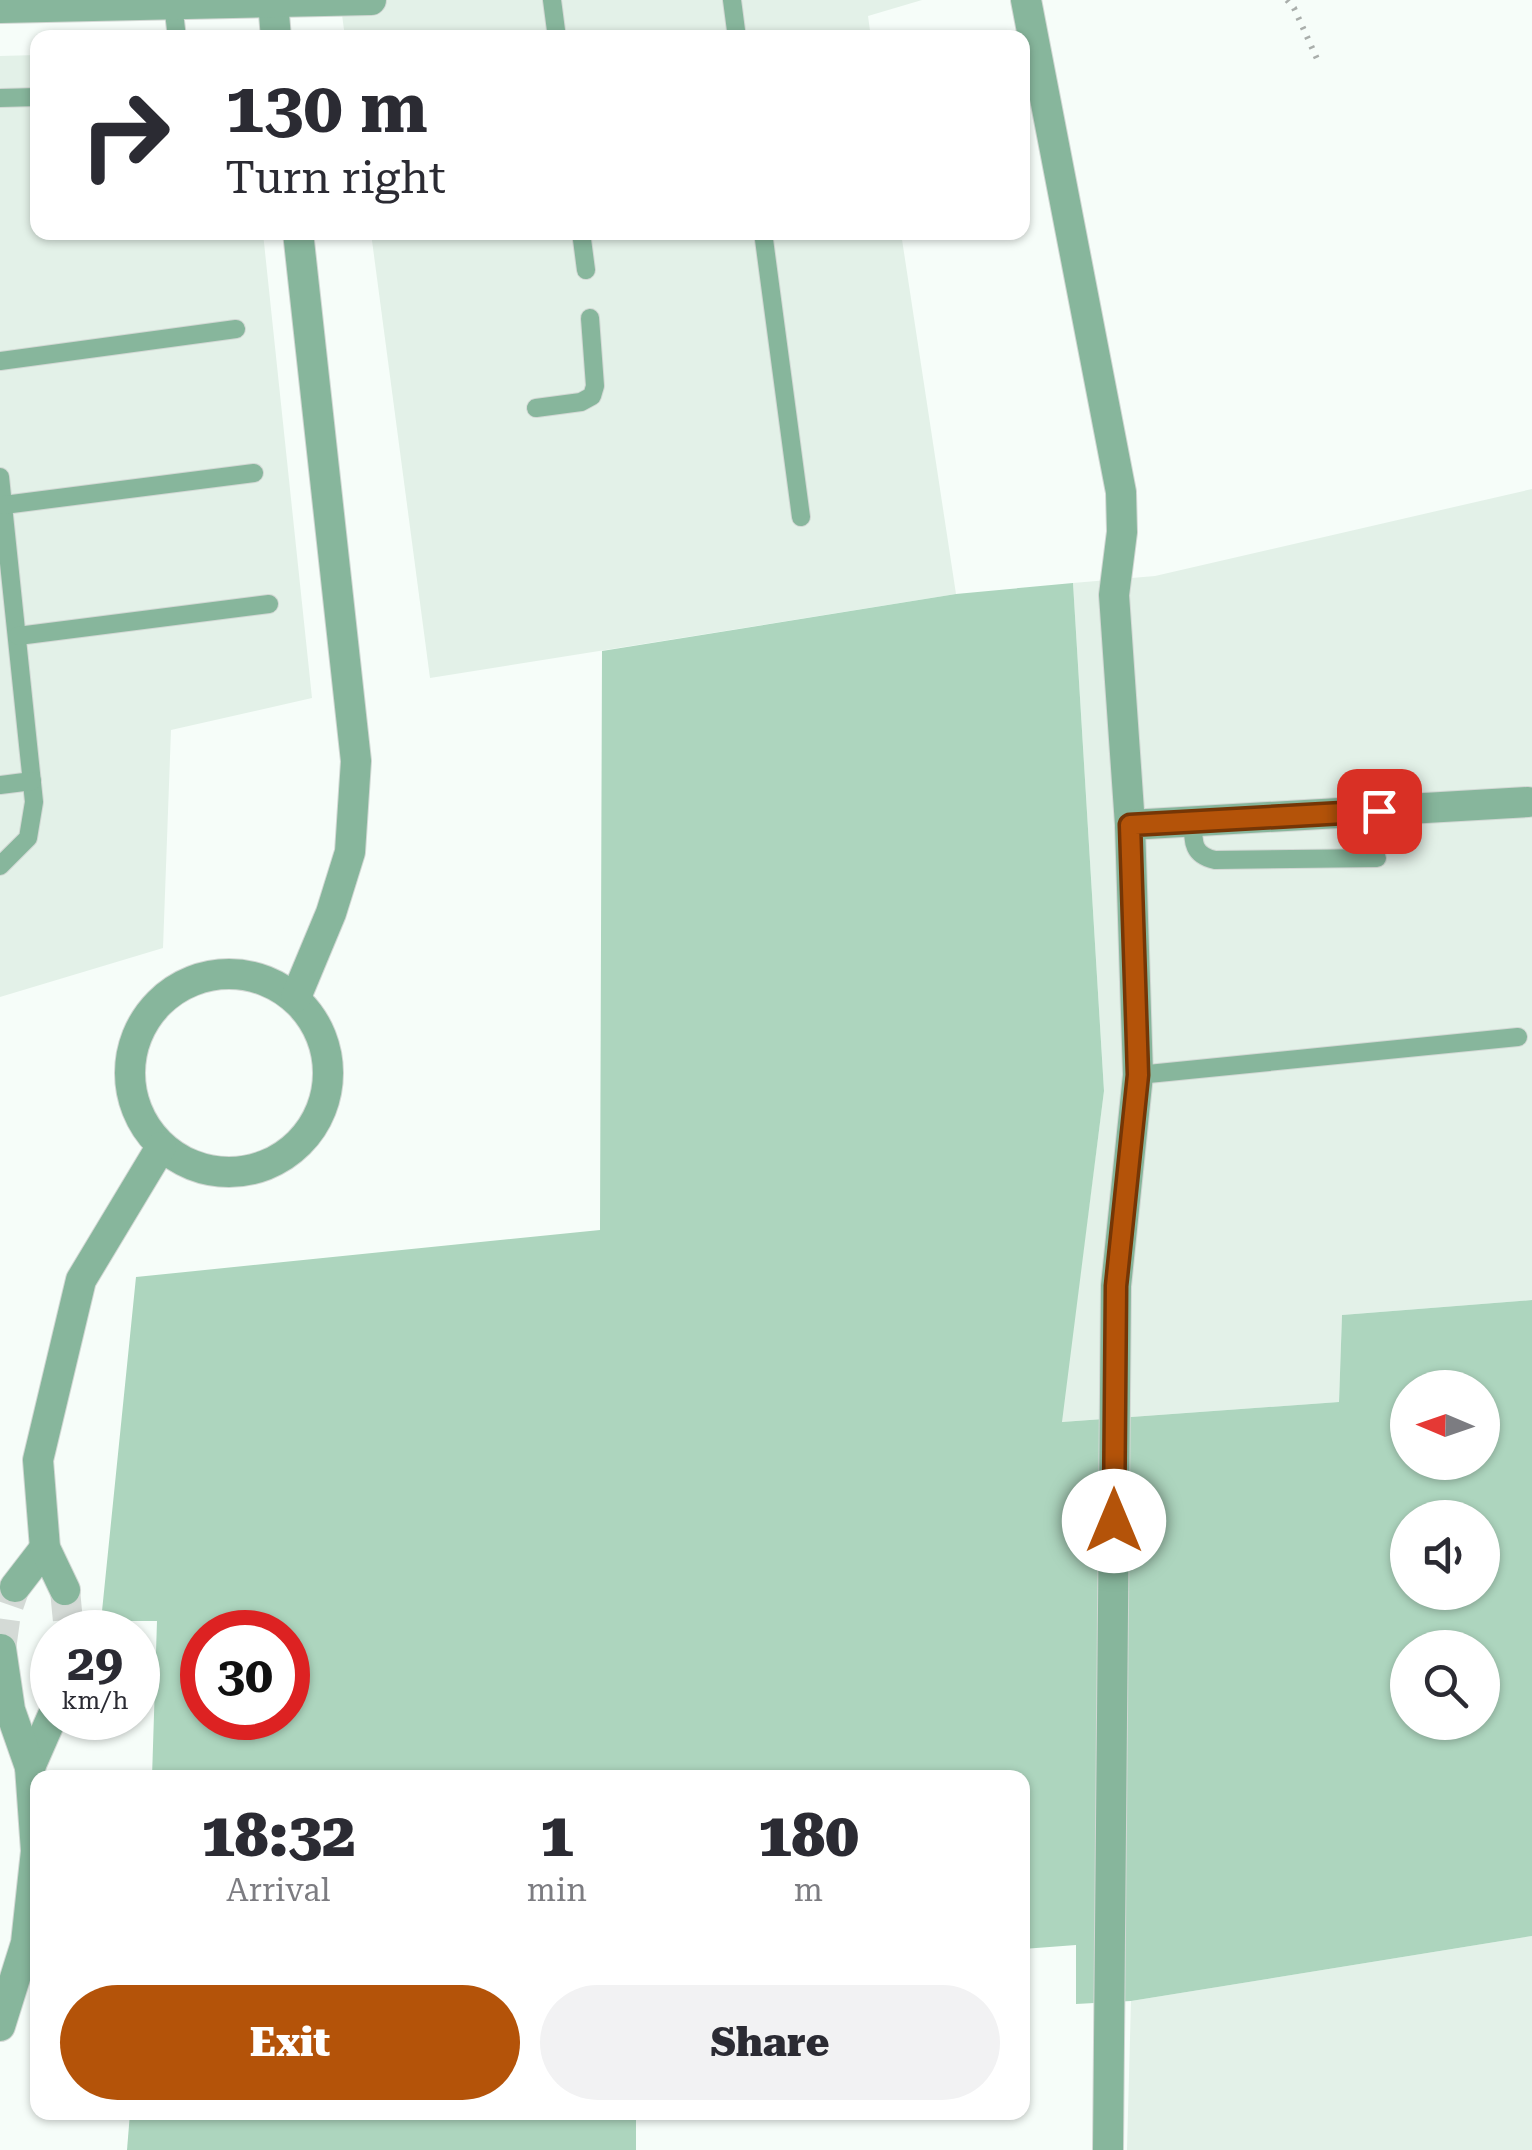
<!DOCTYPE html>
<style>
:root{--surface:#fff;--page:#f2f2f3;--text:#2b2b33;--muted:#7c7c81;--accent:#b45309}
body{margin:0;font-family:"Roboto Serif",serif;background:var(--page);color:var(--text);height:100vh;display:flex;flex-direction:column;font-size:38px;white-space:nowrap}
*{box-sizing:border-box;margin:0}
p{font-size:32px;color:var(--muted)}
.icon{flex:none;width:55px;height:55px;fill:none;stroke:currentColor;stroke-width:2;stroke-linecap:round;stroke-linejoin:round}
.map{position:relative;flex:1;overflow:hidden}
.sheet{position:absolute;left:30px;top:1770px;width:1000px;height:350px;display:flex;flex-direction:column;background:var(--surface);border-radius:20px;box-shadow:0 2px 8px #0004}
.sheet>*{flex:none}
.hud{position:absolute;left:30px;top:30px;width:1000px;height:210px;border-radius:20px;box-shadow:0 2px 8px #0004;background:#fff;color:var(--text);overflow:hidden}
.needle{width:65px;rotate:272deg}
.tools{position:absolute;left:1390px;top:1370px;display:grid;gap:20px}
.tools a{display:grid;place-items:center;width:110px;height:110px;border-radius:50%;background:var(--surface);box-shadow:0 2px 8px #0004;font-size:50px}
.speed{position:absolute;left:30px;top:1610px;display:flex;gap:20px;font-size:50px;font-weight:700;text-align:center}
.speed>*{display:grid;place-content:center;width:130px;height:130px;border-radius:50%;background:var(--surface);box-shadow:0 2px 8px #0004;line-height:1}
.speed small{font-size:25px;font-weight:400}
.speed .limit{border:15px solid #d22;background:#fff;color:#111}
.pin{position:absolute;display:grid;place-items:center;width:85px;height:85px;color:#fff;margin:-42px;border-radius:20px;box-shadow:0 5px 15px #0006}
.me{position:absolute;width:110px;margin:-55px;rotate:0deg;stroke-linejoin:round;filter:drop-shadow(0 0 8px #0008)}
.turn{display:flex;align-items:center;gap:35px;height:210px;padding:0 30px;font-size:45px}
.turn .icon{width:130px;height:130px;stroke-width:2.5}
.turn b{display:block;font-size:70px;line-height:85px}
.eta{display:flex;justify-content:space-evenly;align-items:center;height:170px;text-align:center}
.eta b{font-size:60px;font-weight:800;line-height:70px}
.cta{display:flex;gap:20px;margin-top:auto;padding:20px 30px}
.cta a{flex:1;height:115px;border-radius:60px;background:var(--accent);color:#fff;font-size:40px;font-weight:800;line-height:115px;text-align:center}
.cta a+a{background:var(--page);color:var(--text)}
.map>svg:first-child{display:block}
</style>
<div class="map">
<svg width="1532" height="2150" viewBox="0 0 1532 2150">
<rect width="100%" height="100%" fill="#f6fdf9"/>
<g fill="#e3f1e8">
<path d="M340,0h582l-54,16 3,22 -526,-1z"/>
<path d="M37,55l1,177 225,1 49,465 -141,32 -8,218 -163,49v-941z"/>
<path d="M371,233h530l55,361 -526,84z"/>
<path d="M1532,489v811l-190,15 -3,87 -278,20 43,-331 -31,-508 82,-7z"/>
<path d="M1532,1936v214h-405l4,-149z"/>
</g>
<g fill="#add5be" fill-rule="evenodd">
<path d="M1073,583l31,508 -42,331 277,-20 3,-87 190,-15v636l-401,65 -55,3v-59l-53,4 -1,-171 -870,-1 5,-156h-56l35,-344 464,-47 2,-579 354,-57zM1408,1388h74v74h-74zM1408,1518h74v74h-74zM202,1632h86v86h-86zM1408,1648h74v74h-74z"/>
<path d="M130,2113h506v37h-509z"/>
</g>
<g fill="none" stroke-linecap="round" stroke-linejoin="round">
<g stroke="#d4dad6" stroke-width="30" stroke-dasharray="30 15" stroke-linecap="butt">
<path d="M65,1590l4,42"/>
<path d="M1,1649l5,-36 9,-26"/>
</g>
<g stroke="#d2d8d4" stroke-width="20">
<g id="service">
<path d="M552,0l5,38"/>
<path d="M732,0l5,38"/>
<path d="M173,4l4,34"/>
<path d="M0,98l38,-1"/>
<path d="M581,232l5,38"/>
<path d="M763,232l38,285"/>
<path d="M0,361l236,-32"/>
<path d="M536,408l45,-6 11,-6 3,-10 -5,-68"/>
<path d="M0,477l34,325 -6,36 -28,28"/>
<path d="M4,505l250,-32"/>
<path d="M18,636l251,-32"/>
<path d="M0,785l32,-4"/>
<path d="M1193,823c0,20 0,32 22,37l162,-2"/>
<path d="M1138,1075l380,-38"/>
</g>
</g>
<g stroke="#d2d8d4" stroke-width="32">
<g id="minor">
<path d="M1026,0l95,492 1,40 -8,63 16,230 8,250 -22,211 -8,864"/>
<path d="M273,2l3,36"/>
<path d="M1130,825l398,-23"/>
<circle cx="229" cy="1073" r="99"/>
<path d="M296,997l35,-84 19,-61 6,-91 -58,-529"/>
<path d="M15,1587l30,-39"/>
<path d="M65,1590l-20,-42 -7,-88 43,-180 80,-133"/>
<path d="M30,1767l22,-50"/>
<path d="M0,2026l26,-83 10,-92 -6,-84 -20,-57 -9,-61"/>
</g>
</g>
<g stroke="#d2d8d4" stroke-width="32">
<path id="tertiary" d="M0,8l371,-8"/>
</g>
<path stroke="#a9aeab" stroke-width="6" stroke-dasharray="2.5 8" stroke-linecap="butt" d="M1287,0l7,8 24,53"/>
<use href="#service" stroke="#87b69c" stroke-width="18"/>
<use href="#minor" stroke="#87b69c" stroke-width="30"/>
<use href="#tertiary" stroke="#87b69c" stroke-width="30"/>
</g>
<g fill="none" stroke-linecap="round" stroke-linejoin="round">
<g stroke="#753606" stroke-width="25">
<path id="route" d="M1114,1521l2,-235 22,-211 -8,-250 249,-14"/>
</g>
<use href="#route" stroke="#b45309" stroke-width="18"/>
</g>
</svg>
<div class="tools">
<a><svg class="needle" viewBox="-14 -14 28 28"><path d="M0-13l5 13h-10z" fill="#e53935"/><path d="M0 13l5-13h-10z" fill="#7c7c81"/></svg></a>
<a><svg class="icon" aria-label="sound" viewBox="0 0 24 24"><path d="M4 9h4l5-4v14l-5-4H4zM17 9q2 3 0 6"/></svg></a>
<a><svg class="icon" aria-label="search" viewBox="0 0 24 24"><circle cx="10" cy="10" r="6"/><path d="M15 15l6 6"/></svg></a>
</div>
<div class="speed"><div>29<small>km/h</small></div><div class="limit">30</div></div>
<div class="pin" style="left:1379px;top:811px;background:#d93025"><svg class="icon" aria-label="arrive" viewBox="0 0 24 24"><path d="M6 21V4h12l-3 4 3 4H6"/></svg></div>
<svg class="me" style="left:1114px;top:1521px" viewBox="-20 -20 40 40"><circle r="19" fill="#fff"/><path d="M0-13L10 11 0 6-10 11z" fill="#b45309"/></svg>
<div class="hud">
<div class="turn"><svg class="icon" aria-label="right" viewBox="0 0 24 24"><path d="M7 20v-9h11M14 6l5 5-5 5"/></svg><div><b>130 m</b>Turn right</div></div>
</div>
<section class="sheet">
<div class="eta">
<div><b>18:32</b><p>Arrival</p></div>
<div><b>1</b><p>min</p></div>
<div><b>180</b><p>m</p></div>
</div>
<div class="cta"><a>Exit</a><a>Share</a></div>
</section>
</div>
